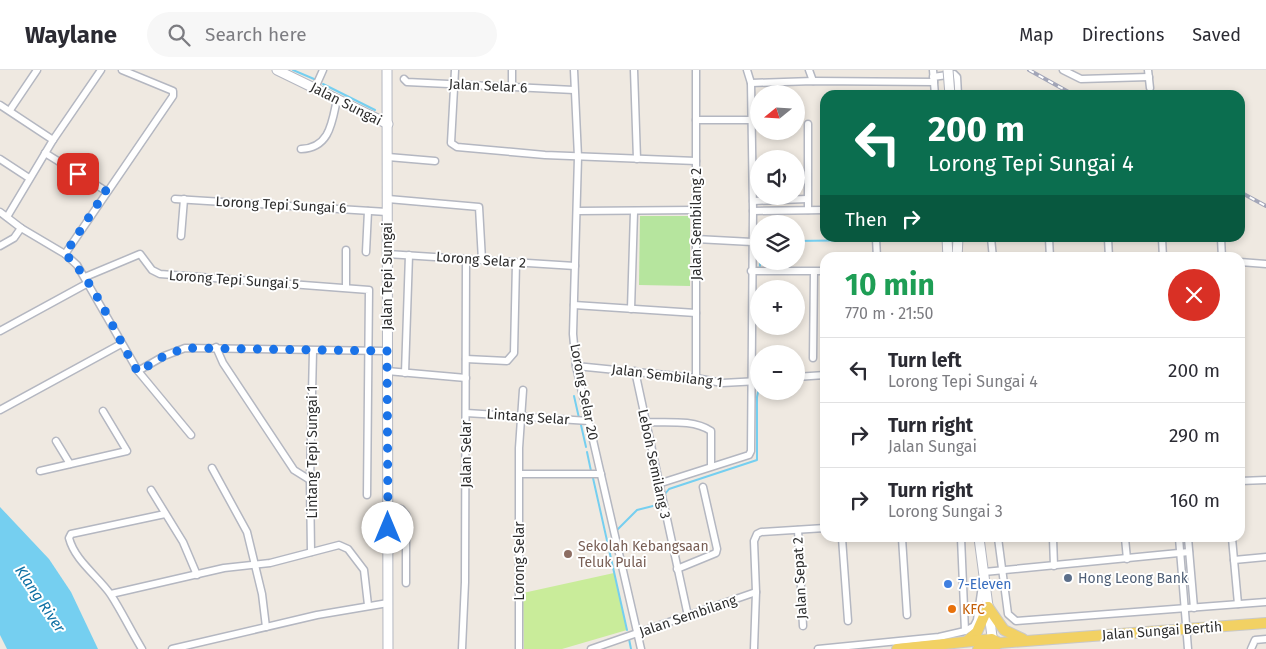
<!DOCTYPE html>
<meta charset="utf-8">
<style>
:root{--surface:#fff;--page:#f7f7f7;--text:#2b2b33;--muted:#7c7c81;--line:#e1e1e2}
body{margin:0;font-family:"Fira Sans",sans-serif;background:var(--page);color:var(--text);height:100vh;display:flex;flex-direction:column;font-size:19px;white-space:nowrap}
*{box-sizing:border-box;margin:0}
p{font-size:16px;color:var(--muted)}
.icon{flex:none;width:28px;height:28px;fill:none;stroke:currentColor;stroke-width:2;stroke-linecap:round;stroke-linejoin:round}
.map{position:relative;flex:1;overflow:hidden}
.drawer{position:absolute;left:820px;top:182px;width:425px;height:290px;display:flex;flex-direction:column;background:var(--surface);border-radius:15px;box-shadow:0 2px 8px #0003}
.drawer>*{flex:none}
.banner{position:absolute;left:820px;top:20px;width:425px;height:152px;border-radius:15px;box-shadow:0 2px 8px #0003;background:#0b6e4f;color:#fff;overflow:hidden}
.needle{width:32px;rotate:252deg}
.buttons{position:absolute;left:750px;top:15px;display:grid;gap:10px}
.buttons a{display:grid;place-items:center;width:55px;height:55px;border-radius:50%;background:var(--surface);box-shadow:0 2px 8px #0003;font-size:25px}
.pin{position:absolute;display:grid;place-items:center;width:42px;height:42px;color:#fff;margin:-21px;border-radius:10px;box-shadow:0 2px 8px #0006}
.me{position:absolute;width:55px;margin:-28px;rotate:0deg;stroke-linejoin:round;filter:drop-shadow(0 0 4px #0008)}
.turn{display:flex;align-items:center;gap:18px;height:105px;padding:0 25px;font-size:22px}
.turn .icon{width:65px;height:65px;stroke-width:2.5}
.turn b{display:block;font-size:35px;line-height:42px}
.then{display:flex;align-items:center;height:48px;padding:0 25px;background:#0003;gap:10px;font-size:19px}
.round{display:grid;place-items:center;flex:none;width:52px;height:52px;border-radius:26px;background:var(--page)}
.headline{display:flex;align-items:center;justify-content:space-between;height:85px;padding:0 25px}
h1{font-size:30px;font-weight:700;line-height:38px;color:#1e9e55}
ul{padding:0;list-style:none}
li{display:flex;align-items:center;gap:15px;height:65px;padding:0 25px;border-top:1px solid var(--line)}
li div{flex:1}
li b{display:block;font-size:19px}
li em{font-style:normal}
header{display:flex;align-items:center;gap:30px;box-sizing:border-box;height:70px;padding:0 25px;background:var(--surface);border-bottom:1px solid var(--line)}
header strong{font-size:24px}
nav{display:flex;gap:28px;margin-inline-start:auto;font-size:18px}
.search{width:350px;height:45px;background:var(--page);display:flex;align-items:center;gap:12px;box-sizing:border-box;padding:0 18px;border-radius:28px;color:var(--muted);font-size:19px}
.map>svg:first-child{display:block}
</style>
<header>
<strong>Waylane</strong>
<div class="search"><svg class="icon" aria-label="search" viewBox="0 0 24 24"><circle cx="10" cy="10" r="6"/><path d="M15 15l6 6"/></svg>Search here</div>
<nav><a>Map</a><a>Directions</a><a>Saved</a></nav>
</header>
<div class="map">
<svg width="1266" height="579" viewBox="0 0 1266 579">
<rect width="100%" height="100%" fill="#efe9e1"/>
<path fill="#b6e59e" d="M640,146h50v70l-51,-1z"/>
<path fill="#c9ec9a" d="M614,503l13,57 -65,19h-38l-1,-56z"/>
<path fill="#75cff0" d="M0,437l49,52 22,33 27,57h-91l-7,-14z"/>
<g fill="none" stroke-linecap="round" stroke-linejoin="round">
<g stroke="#75cff0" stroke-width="2">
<path d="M293,0l21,9"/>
<path d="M323,14l52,26"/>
<path d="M881,170l56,-1"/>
<path d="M796,171l73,-1"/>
<path d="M760,191v5"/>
<path d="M574,326l5,22"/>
<path d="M581,355l5,22"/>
<path d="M587,382l4,19"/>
<path d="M593,408l34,152"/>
<path d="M665,424l4,-5 88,-29v-63l2,-10"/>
<path d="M616,461l21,-21 20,-5"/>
<path d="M629,569l2,10"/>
</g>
<g stroke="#b4b7c1" stroke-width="9">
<g id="street">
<path d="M455,0l-4,73 6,4 88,8 151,6"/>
<path d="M574,0l4,87 -5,177 3,32 65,283"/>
<path d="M634,0l3,89"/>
<path d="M809,0l4,11"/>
<path d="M933,0l2,25"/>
<path d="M1063,0l18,9 68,-2"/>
<path d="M1148,0l2,18"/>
<path d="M933,7l21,-3 3,3 1,18"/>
<path d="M404,9l3,3 167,8"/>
<path d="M751,13l62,-2 121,1"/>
<path d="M512,17v-17"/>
<path d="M315,18l8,-18"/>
<path d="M0,35l53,35"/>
<path d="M10,40l27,-40"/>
<path d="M696,50h55"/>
<path d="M301,79c29,-1 31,-27 36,-50"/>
<path d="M45,83l61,38"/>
<path d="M388,87l47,4"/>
<path d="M0,89l29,19"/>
<path d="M175,129l212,13"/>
<path d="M388,129l91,8 3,53"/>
<path d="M753,131l54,-2"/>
<path d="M808,140v-86"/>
<path d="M578,141l118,-1"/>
<path d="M753,141l72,-1"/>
<path d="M0,142l21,16 44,26 12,11 61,106 53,64"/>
<path d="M7,147l46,-77 48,-70"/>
<path d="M181,166l3,-37"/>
<path d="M876,168l1,20"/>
<path d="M991,168l2,20"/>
<path d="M1049,168l1,20"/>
<path d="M1108,168l1,20"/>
<path d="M1162,168l1,20"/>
<path d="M1221,168l1,20"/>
<path d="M696,169l56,3"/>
<path d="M0,176l14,-8 7,-10"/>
<path d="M346,180v37"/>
<path d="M366,182l2,-41"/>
<path d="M65,184l108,-158v-5l-51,-21"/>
<path d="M387,184l188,12"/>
<path d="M1163,187l20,1"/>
<path d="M1240,192l26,2"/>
<path d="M751,201h74"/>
<path d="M85,207l55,-23 12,16 8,4 209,16 -2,205"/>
<path d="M574,235l122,8"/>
<path d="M631,239l3,-97"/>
<path d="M0,261l88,-48"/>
<path d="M216,277l7,16 71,107 16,10"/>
<path d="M813,288l1,-86"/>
<path d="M466,289l41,2 7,-8 2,-90"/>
<path d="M576,296l120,12 26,5 37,-2"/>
<path d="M138,301l26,-15 21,-8 202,3"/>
<path d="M387,301l79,7"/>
<path d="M635,301l53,245"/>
<path d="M405,303l4,-118"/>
<path d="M796,307l29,-2"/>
<path d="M696,308v-308"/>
<path d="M0,340l121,-66"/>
<path d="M466,343l123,8"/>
<path d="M645,352c20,1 48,-3 66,9v35"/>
<path d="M56,371l14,23"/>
<path d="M212,398l35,64 15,62 4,33"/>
<path d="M40,401l87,-20 -24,-40"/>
<path d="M520,404h81"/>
<path d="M1240,411l26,-1"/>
<path d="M658,414l91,-29 2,-4 2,-240 -2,-128 -4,-13"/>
<path d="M151,420l32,52 14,33"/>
<path d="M388,439h13l5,6v68"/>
<path d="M798,460l5,96"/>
<path d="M842,468l6,83"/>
<path d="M902,468l5,77"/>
<path d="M961,468l4,93"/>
<path d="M998,468l10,76 8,7 250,-19"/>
<path d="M1053,468l1,28"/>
<path d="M1125,468l2,21"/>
<path d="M1179,468l9,111"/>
<path d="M1188,468l6,70"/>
<path d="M1232,468l6,66"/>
<path d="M311,482l-1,-72 3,-129"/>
<path d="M1234,490l32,-3"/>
<path d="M677,499l39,-16 1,-4 -14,-62"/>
<path d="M111,524l113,-26 46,-5 69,-18 9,4 16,21 4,35"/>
<path d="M142,579c-11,-18 -20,-37 -31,-54 -13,-19 -36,-34 -42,-57l2,-4 94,-20"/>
<path d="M172,579l145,-34 71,-12"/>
<path d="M462,579l3,-67 1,-323"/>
<path d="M519,579v-201l4,-58"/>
<path d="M591,579l165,-57"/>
<path d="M754,579l2,-57 -2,-51 3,-7 4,-2 64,-4"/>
<path d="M818,579l121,-12 26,-6 9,-5 3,-6 7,-48 205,-20"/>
<path d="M1251,579l4,-9 11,-1"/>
</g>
</g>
<g stroke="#b4b7c1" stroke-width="11">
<g id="secondary">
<path d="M277,0l111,54"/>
<path d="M387,0l1,579"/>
<path d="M947,168l1,20"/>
<path d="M957,188l1,-20"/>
<path d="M979,468l14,106"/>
</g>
</g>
<g stroke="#c9c9c9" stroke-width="12">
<g id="primary">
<path d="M988,537l16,23 19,9"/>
<path d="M967,571l10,-9 11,-25"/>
<path d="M897,579l95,-10 7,4"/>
<path d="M978,579l16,-2 5,-4 267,-20"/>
</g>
</g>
<use href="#street" stroke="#fff" stroke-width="6"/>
<use href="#secondary" stroke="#fff" stroke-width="9"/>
<use href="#primary" stroke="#f2d163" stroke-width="10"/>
<g stroke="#a3a6b8" stroke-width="4">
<g id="rail">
<path d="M1029,0l45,25"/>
<path d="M1240,122l26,14"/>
</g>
</g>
<use href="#rail" stroke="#fff" stroke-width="2" stroke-dasharray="5.5" stroke-linecap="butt"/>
<g stroke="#b4b7c1" stroke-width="11" stroke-linecap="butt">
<path id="secondary-bridge" d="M948,0l2,25"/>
</g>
<use href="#secondary-bridge" stroke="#fff" stroke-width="9"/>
</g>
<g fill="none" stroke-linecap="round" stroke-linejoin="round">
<path stroke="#1a73e8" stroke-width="9" stroke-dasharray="0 16.2" d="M78,104l28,17 -41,63c31,29 50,81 73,118l26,-16 21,-8 202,3 1,177"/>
</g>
<circle fill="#8d6e63" stroke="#fff" stroke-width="2" cx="568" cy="484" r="5"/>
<circle fill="#5c6f8a" stroke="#fff" stroke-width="2" cx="1068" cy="508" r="5"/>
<circle fill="#3f7fe0" stroke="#fff" stroke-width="2" cx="948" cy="514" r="5"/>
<circle fill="#e8710a" stroke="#fff" stroke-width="2" cx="952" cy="539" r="5"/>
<g text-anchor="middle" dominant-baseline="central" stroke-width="4" stroke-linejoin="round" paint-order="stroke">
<g font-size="14" fill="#2e2e2e" stroke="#fff">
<text transform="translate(488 16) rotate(3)">Jalan Selar 6</text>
<text transform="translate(346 34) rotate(27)">Jalan Sungai</text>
<text transform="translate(281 135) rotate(3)">Lorong Tepi Sungai 6</text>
<text transform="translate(696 154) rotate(-90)">Jalan Sembilang 2</text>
<text transform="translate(481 190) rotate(4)">Lorong Selar 2</text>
<text transform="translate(387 206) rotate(-90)">Jalan Tepi Sungai</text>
<text transform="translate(234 210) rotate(4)">Lorong Tepi Sungai 5</text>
<text transform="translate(667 306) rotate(7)">Jalan Sembilang 1</text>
<text transform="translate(584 322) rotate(79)">Lorong Selar 20</text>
<text transform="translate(528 347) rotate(4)">Lintang Selar</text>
<text transform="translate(312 382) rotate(-90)">Lintang Tepi Sungai 1</text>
<text transform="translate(466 384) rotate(-90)">Jalan Selar</text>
<text transform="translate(654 394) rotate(78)">Leboh Semilang 3</text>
<text transform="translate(519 491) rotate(-90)">Lorong Selar</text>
<text transform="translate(800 508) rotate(-93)">Jalan Sepat 2</text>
<text transform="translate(688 546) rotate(-19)">Jalan Sembilang</text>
<text transform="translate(1162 561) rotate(-4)">Jalan Sungai Bertih</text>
</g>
<g font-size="14" fill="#785e54" stroke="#fff" text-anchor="start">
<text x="578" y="476">Sekolah Kebangsaan<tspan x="578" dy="16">Teluk Pulai</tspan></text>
</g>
<g font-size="14" fill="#4e5e75" stroke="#fff" text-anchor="start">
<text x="1078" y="508">Hong Leong Bank</text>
</g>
<g font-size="14" fill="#366cbe" stroke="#fff" text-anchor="start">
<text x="958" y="514">7-Eleven</text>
</g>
<g font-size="14" fill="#c56008" stroke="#fff" text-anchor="start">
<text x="962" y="539">KFC</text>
</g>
<g font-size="15" font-style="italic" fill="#0d6fa3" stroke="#fff">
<text transform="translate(40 529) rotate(56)">Klang River</text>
</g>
</g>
</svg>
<div class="buttons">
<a><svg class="needle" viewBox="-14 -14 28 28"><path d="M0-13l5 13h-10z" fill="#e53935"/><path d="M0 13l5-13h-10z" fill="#7c7c81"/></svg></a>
<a><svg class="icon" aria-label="sound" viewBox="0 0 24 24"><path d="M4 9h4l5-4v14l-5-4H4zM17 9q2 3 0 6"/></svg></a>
<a><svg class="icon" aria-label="layers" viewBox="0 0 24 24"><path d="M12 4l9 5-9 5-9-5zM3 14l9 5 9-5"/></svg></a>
<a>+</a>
<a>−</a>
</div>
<div class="pin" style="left:78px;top:104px;background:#d93025"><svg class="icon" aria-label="arrive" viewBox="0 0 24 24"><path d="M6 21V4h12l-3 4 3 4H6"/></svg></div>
<svg class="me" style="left:388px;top:458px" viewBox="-20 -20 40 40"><circle r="19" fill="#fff"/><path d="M0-13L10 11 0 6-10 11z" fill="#1a73e8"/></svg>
<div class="banner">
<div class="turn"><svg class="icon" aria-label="left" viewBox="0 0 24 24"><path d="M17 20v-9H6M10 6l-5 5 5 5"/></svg><div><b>200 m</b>Lorong Tepi Sungai 4</div></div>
<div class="then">Then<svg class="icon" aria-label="right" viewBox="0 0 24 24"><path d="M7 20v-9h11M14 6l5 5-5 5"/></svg></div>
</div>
<section class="drawer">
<div class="headline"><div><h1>10 min</h1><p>770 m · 21:50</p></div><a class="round" style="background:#d93025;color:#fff"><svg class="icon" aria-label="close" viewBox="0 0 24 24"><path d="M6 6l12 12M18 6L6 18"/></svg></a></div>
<ul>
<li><svg class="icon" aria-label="left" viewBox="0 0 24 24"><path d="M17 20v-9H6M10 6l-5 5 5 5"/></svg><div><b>Turn left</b><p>Lorong Tepi Sungai 4</p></div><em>200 m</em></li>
<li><svg class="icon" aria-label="right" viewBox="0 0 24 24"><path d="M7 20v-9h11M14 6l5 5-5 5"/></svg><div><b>Turn right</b><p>Jalan Sungai</p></div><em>290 m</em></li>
<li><svg class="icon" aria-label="right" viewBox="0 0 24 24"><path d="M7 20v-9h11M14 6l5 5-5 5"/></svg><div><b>Turn right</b><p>Lorong Sungai 3</p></div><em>160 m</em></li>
</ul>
</section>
</div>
